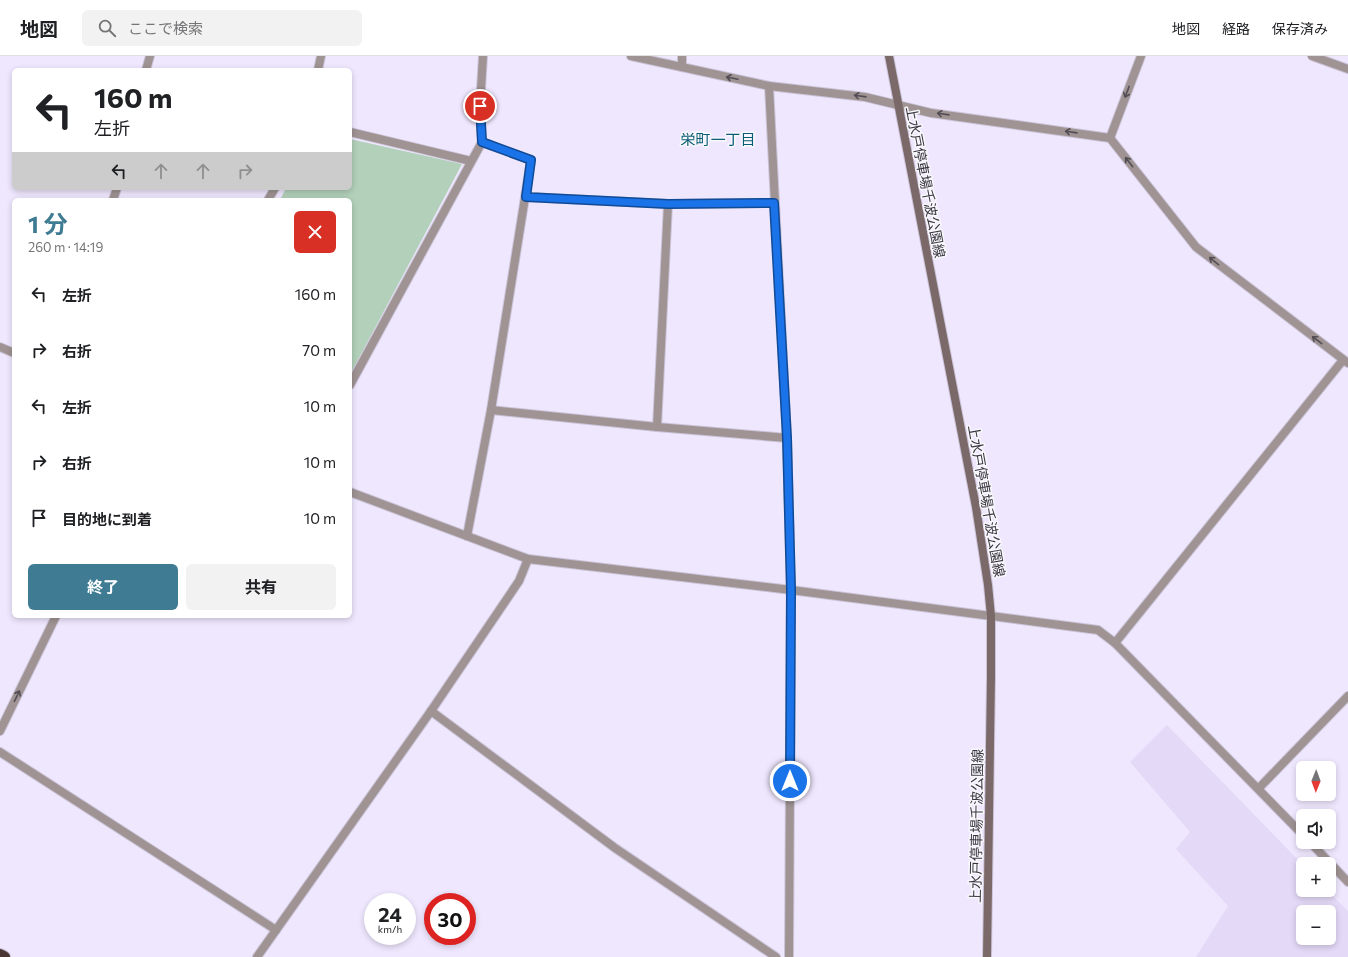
<!DOCTYPE html>
<html lang="ja">
<meta charset="utf-8">
<style>
:root{--surface:#fff;--page:#f2f2f2;--text:#202124;--muted:#757577;--line:#e0e0e0;--accent:#3f7c93}
body{margin:0;font-family:Commissioner,"Noto Sans JP",sans-serif;background:var(--page);color:var(--text);height:100vh;display:flex;flex-direction:column;font-size:15px;white-space:nowrap}
*{box-sizing:border-box;margin:0}
p{font-size:13px;color:var(--muted)}
.icon{flex:none;width:22px;height:22px;fill:none;stroke:currentColor;stroke-width:2;stroke-linecap:round;stroke-linejoin:round}
.map{position:relative;flex:1;overflow:hidden}
.drawer{position:absolute;left:12px;top:142px;width:340px;height:420px;display:flex;flex-direction:column;background:var(--surface);border-radius:6px;box-shadow:0 2px 6px #0003}
.drawer>*{flex:none}
.top-card{position:absolute;left:12px;top:12px;width:340px;height:122px;border-radius:6px;box-shadow:0 2px 6px #0003;background:#fff;color:var(--text);overflow:hidden}
.needle{width:26px;rotate:181deg}
.fabs{position:absolute;left:1296px;top:705px;display:grid;gap:8px}
.fabs a{display:grid;place-items:center;width:40px;height:40px;border-radius:6px;background:var(--surface);box-shadow:0 2px 6px #0003;font-size:20px}
.speed{position:absolute;left:364px;top:837px;display:flex;gap:8px;font-size:20px;font-weight:700;text-align:center}
.speed>*{display:grid;place-content:center;width:52px;height:52px;border-radius:50%;background:var(--surface);box-shadow:0 2px 6px #0003;line-height:1}
.speed small{font-size:10px;font-weight:400}
.speed .limit{border:6px solid #d22;background:#fff;color:#111}
.pin{position:absolute;display:grid;place-items:center;width:34px;height:34px;color:#fff;margin:-17px;border:2px solid #fff;border-radius:50%;box-shadow:0 1px 4px #0007}
.me{position:absolute;width:44px;margin:-22px;rotate:0deg;stroke-linejoin:round;filter:drop-shadow(0 0 3px #0008)}
.turn{display:flex;align-items:center;gap:14px;height:84px;padding:0 16px;font-size:18px}
.turn .icon{width:52px;height:52px;stroke-width:2.5}
.turn b{display:block;font-size:28px;line-height:34px}
.lanes{display:flex;align-items:center;height:38px;padding:0 16px;background:#0003;justify-content:center;gap:20px;direction:ltr}
.lanes .off{opacity:.35}
.round{display:grid;place-items:center;flex:none;width:42px;height:42px;border-radius:6px;background:var(--page)}
.headline{display:flex;align-items:center;justify-content:space-between;height:68px;padding:0 16px}
h1{font-size:24px;font-weight:700;line-height:30px;color:var(--accent)}
.cta{display:flex;gap:8px;margin-top:auto;padding:8px 16px}
.cta a{flex:1;height:46px;border-radius:6px;background:var(--accent);color:#fff;font-size:16px;font-weight:700;line-height:46px;text-align:center}
.cta a+a{background:var(--page);color:var(--text)}
ul{padding:0;list-style:none}
li{display:flex;align-items:center;gap:12px;height:56px;padding:0 16px}
li div{flex:1}
li b{display:block;font-size:15px}
li em{font-style:normal}
header{display:flex;align-items:center;gap:24px;box-sizing:border-box;height:56px;padding:0 20px;background:var(--surface);border-bottom:1px solid var(--line)}
header strong{font-size:19px}
nav{display:flex;gap:22px;margin-inline-start:auto;font-size:14px}
.search{width:280px;height:36px;background:var(--page);display:flex;align-items:center;gap:10px;box-sizing:border-box;padding:0 14px;border-radius:6px;color:var(--muted);font-size:15px}
.map>svg:first-child{display:block}
</style>
<header>
<strong>地図</strong>
<div class="search"><svg class="icon" aria-label="search" viewBox="0 0 24 24"><circle cx="10" cy="10" r="6"/><path d="M15 15l6 6"/></svg>ここで検索</div>
<nav><a>地図</a><a>経路</a><a>保存済み</a></nav>
</header>
<div class="map">
<svg width="1348" height="901" viewBox="0 0 1348 901">
<rect width="100%" height="100%" fill="#efe7fe"/>
<path fill="#e4d9f7" fill-rule="evenodd" d="M1167,669l136,140v25h24l21,21v46h-152l32,-51 -52,-57 14,-17 -60,-70zM1303,856h26v26h-26z"/>
<path fill="#b2d0ba" d="M350,83l112,25 -112,211v-175h-70l6,-12h64z"/>
<g fill="none" stroke-linecap="round" stroke-linejoin="round">
<g stroke="#cbc4d8" stroke-width="10">
<g id="lane">
<path d="M682,0v11"/>
<path d="M1312,0l36,13"/>
<path d="M769,30l18,352 4,152"/>
<path d="M350,76l121,29"/>
<path d="M526,141l142,7 -11,223"/>
<path d="M668,148l106,-1"/>
<path d="M350,329l132,-243 -2,-36 3,-50"/>
<path d="M491,354l166,17 130,11"/>
<path d="M467,480l24,-126 40,-250 -49,-18"/>
<path d="M431,655l184,137 161,109"/>
</g>
</g>
<g stroke="#cbc4d8" stroke-width="10">
<g id="street">
<path d="M631,0l138,30 96,11 66,16 179,25 86,109 152,116"/>
<path d="M146,14l4,-14"/>
<path d="M318,14l3,-14"/>
<path d="M1110,82l31,-82"/>
<path d="M113,144l4,-12"/>
<path d="M268,144l7,-12"/>
<path d="M0,291l14,6"/>
<path d="M350,436l178,67 263,31 307,40 17,13 188,192"/>
<path d="M1115,587l228,-283"/>
<path d="M0,675l56,-115"/>
<path d="M0,696l276,178"/>
<path d="M1259,732l89,-92"/>
<path d="M1310,786l38,40"/>
<path d="M257,901l174,-246 88,-130 9,-22"/>
<path d="M789,901l2,-367"/>
</g>
</g>
<g stroke="#cbc4d8" stroke-width="10">
<path id="secondary" d="M889,0l87,451 12,78 3,31v60l-4,281"/>
</g>
<g stroke="#cbc4d8" stroke-width="14">
<path id="highway" d="M0,899l4,2"/>
</g>
<use href="#lane" stroke="#9f9393" stroke-width="8"/>
<use href="#street" stroke="#9f9393" stroke-width="8"/>
<use href="#secondary" stroke="#7b6969" stroke-width="8"/>
<use href="#highway" stroke="#4a3434" stroke-width="12"/>
</g>
<defs><path id="oneway-shaft" d="M-6 0H5M1.5-3L5.5 0L1.5 3" fill="none" stroke-width="1.6" stroke-linecap="round" stroke-linejoin="round"/></defs>
<g stroke="#534e55">
<use href="#oneway-shaft" transform="translate(732 22) rotate(-168)"/>
<use href="#oneway-shaft" transform="translate(1127 36) rotate(111)"/>
<use href="#oneway-shaft" transform="translate(860 40) rotate(-172)"/>
<use href="#oneway-shaft" transform="translate(943 58) rotate(-172)"/>
<use href="#oneway-shaft" transform="translate(1071 76) rotate(-172)"/>
<use href="#oneway-shaft" transform="translate(1129 106) rotate(-128)"/>
<use href="#oneway-shaft" transform="translate(1214 205) rotate(-141)"/>
<use href="#oneway-shaft" transform="translate(1317 284) rotate(-143)"/>
<use href="#oneway-shaft" transform="translate(17 640) rotate(-64)"/>
</g>
<g fill="none" stroke-linecap="round" stroke-linejoin="round">
<g stroke="#114b97" stroke-width="10">
<path id="route" d="M480,50l2,36 49,18 -5,37 142,7 106,-1 13,235 4,152 -1,191"/>
</g>
<use href="#route" stroke="#1a73e8" stroke-width="7"/>
</g>
<g text-anchor="middle" dominant-baseline="central" stroke-width="3" stroke-linejoin="round" paint-order="stroke">
<g font-size="14" fill="#3a3740" stroke="#f9f8fd">
<text transform="translate(926 126) rotate(79)">上水戸停車場千波公園線</text>
<text transform="translate(987 445) rotate(80)">上水戸停車場千波公園線</text>
<text transform="translate(976 770) rotate(-89)">上水戸停車場千波公園線</text>
</g>
<g font-size="15" fill="#085b73" stroke="#f9f8fd">
<text x="718" y="83">栄町一丁目</text>
</g>
</g>
</svg>
<div class="fabs">
<a><svg class="needle" viewBox="-14 -14 28 28"><path d="M0-13l5 13h-10z" fill="#e53935"/><path d="M0 13l5-13h-10z" fill="#757577"/></svg></a>
<a><svg class="icon" aria-label="sound" viewBox="0 0 24 24"><path d="M4 9h4l5-4v14l-5-4H4zM17 9q2 3 0 6"/></svg></a>
<a>+</a>
<a>−</a>
</div>
<div class="speed"><div>24<small>km/h</small></div><div class="limit">30</div></div>
<div class="pin" style="left:480px;top:50px;background:#d93025"><svg class="icon" aria-label="arrive" viewBox="0 0 24 24"><path d="M6 21V4h12l-3 4 3 4H6"/></svg></div>
<svg class="me" style="left:790px;top:725px" viewBox="-20 -20 40 40"><circle r="17" fill="#1a73e8" stroke="#fff" stroke-width="3"/><path d="M0-11L8 9 0 5-8 9z" fill="#fff"/></svg>
<div class="top-card">
<div class="turn"><svg class="icon" aria-label="left" viewBox="0 0 24 24"><path d="M17 20v-9H6M10 6l-5 5 5 5"/></svg><div><b>160 m</b>左折</div></div>
<div class="lanes"><svg class="icon" aria-label="left" viewBox="0 0 24 24"><path d="M17 20v-9H6M10 6l-5 5 5 5"/></svg><svg class="icon off" aria-label="ahead" viewBox="0 0 24 24"><path d="M12 20V5M6 11l6-6 6 6"/></svg><svg class="icon off" aria-label="ahead" viewBox="0 0 24 24"><path d="M12 20V5M6 11l6-6 6 6"/></svg><svg class="icon off" aria-label="right" viewBox="0 0 24 24"><path d="M7 20v-9h11M14 6l5 5-5 5"/></svg></div>
</div>
<section class="drawer">
<div class="headline"><div><h1>1 分</h1><p>260 m · 14:19</p></div><a class="round" style="background:#d93025;color:#fff"><svg class="icon" aria-label="close" viewBox="0 0 24 24"><path d="M6 6l12 12M18 6L6 18"/></svg></a></div>
<ul>
<li><svg class="icon" aria-label="left" viewBox="0 0 24 24"><path d="M17 20v-9H6M10 6l-5 5 5 5"/></svg><div><b>左折</b></div><em>160 m</em></li>
<li><svg class="icon" aria-label="right" viewBox="0 0 24 24"><path d="M7 20v-9h11M14 6l5 5-5 5"/></svg><div><b>右折</b></div><em>70 m</em></li>
<li><svg class="icon" aria-label="left" viewBox="0 0 24 24"><path d="M17 20v-9H6M10 6l-5 5 5 5"/></svg><div><b>左折</b></div><em>10 m</em></li>
<li><svg class="icon" aria-label="right" viewBox="0 0 24 24"><path d="M7 20v-9h11M14 6l5 5-5 5"/></svg><div><b>右折</b></div><em>10 m</em></li>
<li><svg class="icon" aria-label="arrive" viewBox="0 0 24 24"><path d="M6 21V4h12l-3 4 3 4H6"/></svg><div><b>目的地に到着</b></div><em>10 m</em></li>
</ul>
<div class="cta"><a>終了</a><a>共有</a></div>
</section>
</div>
